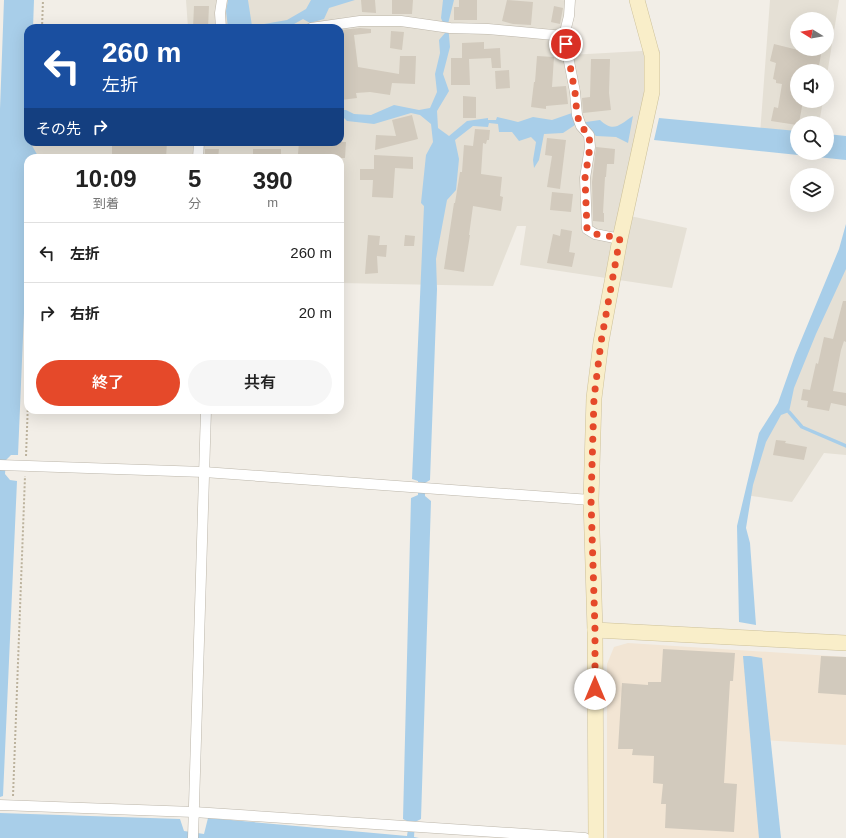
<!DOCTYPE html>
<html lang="ja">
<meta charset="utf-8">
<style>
:root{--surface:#fff;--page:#f6f6f6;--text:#222;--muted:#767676;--line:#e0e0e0;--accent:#e5492a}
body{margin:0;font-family:Helvetica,"Noto Sans JP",sans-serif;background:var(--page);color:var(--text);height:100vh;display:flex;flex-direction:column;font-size:15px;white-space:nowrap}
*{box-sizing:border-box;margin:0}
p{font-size:13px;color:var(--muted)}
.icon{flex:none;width:22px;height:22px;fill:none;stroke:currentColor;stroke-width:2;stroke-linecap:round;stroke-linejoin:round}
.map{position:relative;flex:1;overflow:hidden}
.side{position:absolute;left:24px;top:154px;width:320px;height:260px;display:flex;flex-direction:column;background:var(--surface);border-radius:12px;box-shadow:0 4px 16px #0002}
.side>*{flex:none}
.top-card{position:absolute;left:24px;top:24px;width:320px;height:122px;border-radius:12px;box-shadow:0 4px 16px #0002;background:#1a4fa0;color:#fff;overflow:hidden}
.needle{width:26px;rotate:281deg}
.fabs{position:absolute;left:790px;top:12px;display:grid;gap:8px}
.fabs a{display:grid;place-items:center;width:44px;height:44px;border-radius:50%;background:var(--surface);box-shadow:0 4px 16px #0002;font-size:20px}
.pin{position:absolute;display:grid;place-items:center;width:34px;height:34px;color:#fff;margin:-17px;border:2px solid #fff;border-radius:50%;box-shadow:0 1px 4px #0007}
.me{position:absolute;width:44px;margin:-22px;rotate:0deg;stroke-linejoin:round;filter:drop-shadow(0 0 3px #0008)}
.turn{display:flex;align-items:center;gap:14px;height:84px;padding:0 12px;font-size:18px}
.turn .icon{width:52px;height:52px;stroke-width:2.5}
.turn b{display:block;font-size:28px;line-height:34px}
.then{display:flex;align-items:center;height:38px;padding:0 12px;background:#0003;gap:8px;font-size:15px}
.eta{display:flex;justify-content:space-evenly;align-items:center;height:68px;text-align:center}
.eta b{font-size:24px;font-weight:600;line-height:28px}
.cta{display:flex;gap:8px;margin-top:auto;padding:8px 12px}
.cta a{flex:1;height:46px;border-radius:24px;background:var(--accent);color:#fff;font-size:16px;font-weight:600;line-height:46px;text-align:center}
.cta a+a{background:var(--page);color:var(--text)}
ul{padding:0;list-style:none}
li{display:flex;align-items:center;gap:12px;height:60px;padding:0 12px;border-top:1px solid var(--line)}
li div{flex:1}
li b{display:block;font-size:15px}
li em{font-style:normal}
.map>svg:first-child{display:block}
</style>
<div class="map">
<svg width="846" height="838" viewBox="0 0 846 838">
<rect width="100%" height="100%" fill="#f2eee7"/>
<g fill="#e5e0d5" fill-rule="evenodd">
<path d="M186,0h375l12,1 -4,54 91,-5v33l-30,133 57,12 -15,60 -152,-23 6,-39h-9l-24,60 -153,-3v-125h-312v48h-1l-6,-75 7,-4v15h312v-114h-152z"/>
<path d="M770,0h69l-12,75v-4h-30v30h26l-4,22h-22v15l-37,-4zM797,19h30v30h-30z"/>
<path d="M846,252v203l-22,-2 -32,49 -47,-7 18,-62 25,-35z"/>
</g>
<path fill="#f2e5d4" d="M628,643l218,14v88l-84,-5 9,98h-164v-174l7,-17z"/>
<g fill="#a8cee9">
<path d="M4,0h30l-1,28h-5v114h2l9,16h-11v108h-2l-8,189h-7l-5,5 -1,14 5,6 7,1 -14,315 -3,1v-688z"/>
<path d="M228,0h20l4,26 35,-6 19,-11 5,-9h44l-26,8 -5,11 -14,4 -7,-4 -16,9h-59l-2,-17z"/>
<path d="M443,0h11l-6,24 2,23 -7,27 6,17 -12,20 1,17 11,8 18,-15 21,-3v2h8l1,-3 21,5 15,-5 19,3 20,-7 3,6 11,3 14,-2c14,13 19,5 33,-4l-5,27 -12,-6 -20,-1 -11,-10 -10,-1 -12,8 -19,1 -5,26 -5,8 -1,-8 3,-18 -5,-5 -12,4 -7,-9h-13l-1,-8 -9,-1 -1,4 -15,-1 -18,14 4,19 -3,31 -9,10 -11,59 1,30 -7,191 -5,3v13l6,5 -10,318 -6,3 -1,15 5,1h-419v-25l180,6 4,12 20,3 4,-16 199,18 2,-14 -6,-3 8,-321 7,-3v-14l-6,-2 12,-273 -3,-3 5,-48 7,-13 -2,-18 -11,-9 -9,-2 -37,11 -27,-3 -4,-4h-3v-7h6l8,4 17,1 23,-10 25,5 11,-2 7,-16 -2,-18 5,-21 -1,-13 6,-7 -2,-10 -2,-5z"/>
<path d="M659,118l138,13v22h30v-19l19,2v24l-192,-20z"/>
<path d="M846,224v45l-30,65 -22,54 -5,24 -8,3 -15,27 -13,43 -7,43 4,15 6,82 -17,-3 -2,-96 22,-93 19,-30 17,-48 44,-106z"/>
<path d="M743,656h7l12,2 19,180h-22z"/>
</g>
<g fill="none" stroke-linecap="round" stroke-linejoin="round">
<path stroke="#a8cee9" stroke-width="3.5" d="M789,412l13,15 44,19"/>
</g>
<g fill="#d2cabd">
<path d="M361,0h14l1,13 -14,-1z"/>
<path d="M392,0h21l-1,14h-20z"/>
<path d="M459,0h18v20h-23v-13h5z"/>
<path d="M507,0l26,2 -2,23 -18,-1 -11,-3z"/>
<path d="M194,6h15l-1,22h-15z"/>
<path d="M554,6l9,2 -3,16 -9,-2z"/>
<path d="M360,28l11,1v4l-17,2 4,32 41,7 1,-18h16l-1,28 -23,-1 -2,12 -20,-3 -14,1 1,5 -16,2 -1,-70z"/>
<path d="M391,31l13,1 -2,18 -12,-2z"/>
<path d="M484,42v7l16,-1 1,20h-9l-1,-10 -22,1 1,26h-19v-27h11v-15z"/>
<path d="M774,44l32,8 1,-3h15l-4,22h-21v30h6l-4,22h-2v2l-26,-4 3,-14 4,1 4,-24 -6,-1v-3l-3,-1 3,-16 -6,-2z"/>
<path d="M537,56l17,1 -2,30 14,-1 2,18 -22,2v3l-15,-2 3,-25h1z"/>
<path d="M591,59h19l-1,34 2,17 -28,3 -1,-15 8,-1z"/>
<path d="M509,70l1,18 -14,1 -1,-18z"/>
<path d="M463,96l13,1v21h-13z"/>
<path d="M412,115l6,24 -43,11 1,-15 20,1 -4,-16z"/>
<path d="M475,129l15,1 -1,10h-2l-1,4 -3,-1 -2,31 21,3 -2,19 3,1 -2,14 -28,-5 -4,29h1l-6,37 -20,-3 10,-66h1l5,-31h2l2,-27 9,1z"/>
<path d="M547,138l19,2 -6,49 -13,-2 5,-31 -7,-1z"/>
<path d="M112,142h55l-1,16h-54z"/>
<path d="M299,142h47l-1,16h-20v-2l-27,-2z"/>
<path d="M596,147l19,2 -1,15h-7l-1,13h-1l-2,36h1v9l-11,-1 -1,-39z"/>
<path d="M205,149h14l-1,9h-13z"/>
<rect x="253" y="149" width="28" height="9"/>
<path d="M374,155l39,2v12l-18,-1 -2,30 -21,-1 1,-17h-13v-11h14z"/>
<path d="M552,192l21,2 -2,18 -21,-2z"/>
<path d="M561,229l11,2 -3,21 6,1 -3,14 -25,-4 6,-29 7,2z"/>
<path d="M368,235l12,1 -1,9h8l-1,12 -9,-1 1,17 -13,1z"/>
<path d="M405,235l10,1 -1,10h-10z"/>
<path d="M843,301h3v41l-2,-1 -3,9 -8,41 13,2v13l-15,-3 -2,8 -22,-4 1,-6 -7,-1 2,-11 7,1 6,-27 2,1 6,-27 9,2z"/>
<path d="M776,440l10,1 -1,2 22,4 -3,13 -31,-5z"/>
<path d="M663,649l72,4 -2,28h-3l-6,102 13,1 -3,48 -69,-4 1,-24h-5l2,-20 -10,-1 1,-27 -22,-1 1,-6h-15l4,-66 26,2v-3h13z"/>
<path d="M821,656l25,1v38l-28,-2z"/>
</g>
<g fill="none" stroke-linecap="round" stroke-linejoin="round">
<g stroke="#bcb6aa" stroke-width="11">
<g id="street">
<path d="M570,0l-1,16 -5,20 11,56 2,23 4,11 8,9 1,12 -5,31 2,51 8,5 25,5"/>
<path d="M221,28l-1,-15 2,-13"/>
<path d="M311,28l49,-7h41l49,7 38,1 76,7"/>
<path d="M198,158l1,-16"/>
<path d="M0,465l204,7 387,28"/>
<path d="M0,805l194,7 391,26"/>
<path d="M193,838l13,-428"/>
</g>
</g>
<g stroke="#cdc19a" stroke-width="16">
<g id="secondary">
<path d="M595,630l251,13"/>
<path d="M596,838l-1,-208 -4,-130 3,-102 7,-56 19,-103 32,-147v-37l-15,-55"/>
</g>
</g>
<g stroke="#bcb29d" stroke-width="2" stroke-dasharray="2 2" stroke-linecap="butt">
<path d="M42,28l1,-28"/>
<path d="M26,456l2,-54"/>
<path d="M13,796l12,-320"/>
</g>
<use href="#street" stroke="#fff" stroke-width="10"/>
<use href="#secondary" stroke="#f9eec9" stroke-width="15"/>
</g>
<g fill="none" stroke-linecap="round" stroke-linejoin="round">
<path stroke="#e5492a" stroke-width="7" stroke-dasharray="0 12.6" d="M566,44l9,48 2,23 4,11 8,9 1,12 -5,31 2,51 8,5 25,4 -19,104 -7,56 -3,102 4,130v59"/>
</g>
</svg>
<div class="fabs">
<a><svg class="needle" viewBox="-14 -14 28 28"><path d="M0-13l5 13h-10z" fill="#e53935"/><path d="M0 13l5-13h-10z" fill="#767676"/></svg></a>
<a><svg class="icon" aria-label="sound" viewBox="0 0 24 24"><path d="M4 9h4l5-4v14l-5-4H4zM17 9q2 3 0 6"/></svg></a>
<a><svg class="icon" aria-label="search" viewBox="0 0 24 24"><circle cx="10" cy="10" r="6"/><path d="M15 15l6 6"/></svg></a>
<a><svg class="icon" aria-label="layers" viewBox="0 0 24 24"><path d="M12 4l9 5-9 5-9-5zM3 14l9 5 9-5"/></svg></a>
</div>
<div class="pin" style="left:566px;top:44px;background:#d93025"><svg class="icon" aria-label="arrive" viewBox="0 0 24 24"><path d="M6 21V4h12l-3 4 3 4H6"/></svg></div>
<svg class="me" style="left:595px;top:689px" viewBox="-20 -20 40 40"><circle r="19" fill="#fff"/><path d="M0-13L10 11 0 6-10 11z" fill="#e5492a"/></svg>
<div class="top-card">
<div class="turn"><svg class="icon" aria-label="left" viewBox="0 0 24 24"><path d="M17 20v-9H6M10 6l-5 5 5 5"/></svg><div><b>260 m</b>左折</div></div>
<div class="then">その先<svg class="icon" aria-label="right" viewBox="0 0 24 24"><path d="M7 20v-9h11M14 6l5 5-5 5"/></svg></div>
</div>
<section class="side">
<div class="eta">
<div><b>10:09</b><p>到着</p></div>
<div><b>5</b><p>分</p></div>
<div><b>390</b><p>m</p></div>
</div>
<ul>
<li><svg class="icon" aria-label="left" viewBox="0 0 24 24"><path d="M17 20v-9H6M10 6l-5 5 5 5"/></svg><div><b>左折</b></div><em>260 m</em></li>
<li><svg class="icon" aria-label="right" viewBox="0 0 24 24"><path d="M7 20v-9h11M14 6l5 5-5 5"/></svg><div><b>右折</b></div><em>20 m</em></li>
</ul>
<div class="cta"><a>終了</a><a>共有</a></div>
</section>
</div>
